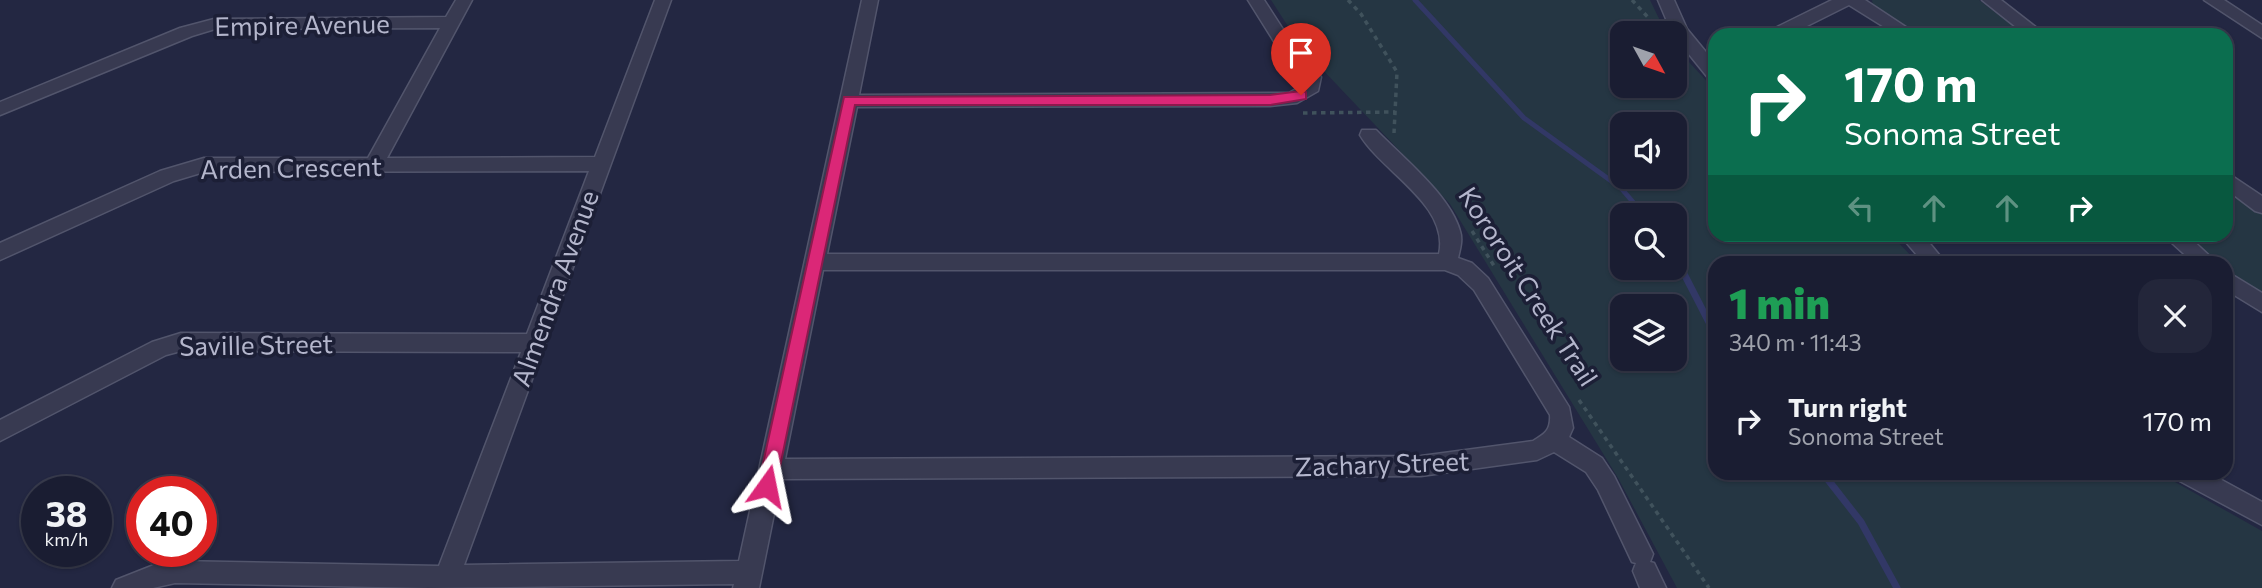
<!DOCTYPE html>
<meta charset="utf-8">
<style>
:root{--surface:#1a1d32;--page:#23263a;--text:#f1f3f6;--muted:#9fa2ac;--line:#383b4d}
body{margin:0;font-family:Commissioner,sans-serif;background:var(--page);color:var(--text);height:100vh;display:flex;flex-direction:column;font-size:26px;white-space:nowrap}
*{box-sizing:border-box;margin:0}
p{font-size:23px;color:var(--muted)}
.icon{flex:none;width:38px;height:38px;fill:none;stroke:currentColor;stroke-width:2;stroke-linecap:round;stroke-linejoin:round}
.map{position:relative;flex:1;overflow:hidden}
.sheet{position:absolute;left:1708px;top:256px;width:525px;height:224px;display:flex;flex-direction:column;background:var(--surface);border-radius:21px;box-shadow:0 2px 5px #0004,0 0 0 2px var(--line)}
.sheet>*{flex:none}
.guide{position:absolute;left:1708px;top:28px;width:525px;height:214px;border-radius:21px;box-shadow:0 2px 5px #0004,0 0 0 2px var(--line);background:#0b6e4f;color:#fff;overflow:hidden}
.needle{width:46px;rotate:130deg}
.tools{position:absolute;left:1610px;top:21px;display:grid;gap:14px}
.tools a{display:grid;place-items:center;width:77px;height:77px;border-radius:14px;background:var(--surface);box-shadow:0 2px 5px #0004,0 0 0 2px var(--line);font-size:35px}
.speed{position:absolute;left:21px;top:476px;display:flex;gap:14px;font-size:35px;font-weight:700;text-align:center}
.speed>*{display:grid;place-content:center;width:91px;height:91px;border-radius:50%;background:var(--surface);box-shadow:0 2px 5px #0004,0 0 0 2px var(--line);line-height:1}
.speed small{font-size:18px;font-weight:400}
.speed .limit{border:10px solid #d22;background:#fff;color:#111}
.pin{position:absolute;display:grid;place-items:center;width:60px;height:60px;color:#fff;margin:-72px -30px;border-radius:50% 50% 50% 0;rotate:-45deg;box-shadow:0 0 7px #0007}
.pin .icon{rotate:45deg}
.me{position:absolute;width:77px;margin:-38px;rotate:12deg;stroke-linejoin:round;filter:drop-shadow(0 0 5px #0008)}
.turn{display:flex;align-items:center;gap:24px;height:147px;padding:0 21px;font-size:32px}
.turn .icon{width:91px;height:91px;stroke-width:2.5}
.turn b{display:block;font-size:49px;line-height:60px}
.lanes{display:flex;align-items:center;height:66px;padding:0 21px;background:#0003;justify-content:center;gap:35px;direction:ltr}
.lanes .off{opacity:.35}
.round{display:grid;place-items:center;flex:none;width:74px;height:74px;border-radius:21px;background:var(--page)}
.overview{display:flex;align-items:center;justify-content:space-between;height:119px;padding:0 21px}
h1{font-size:42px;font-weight:800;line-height:52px;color:#1e9e55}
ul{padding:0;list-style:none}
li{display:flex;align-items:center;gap:21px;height:91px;padding:0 21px}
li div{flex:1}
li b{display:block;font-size:26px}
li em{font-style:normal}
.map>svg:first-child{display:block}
</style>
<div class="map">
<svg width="2262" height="588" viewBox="0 0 2262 588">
<rect width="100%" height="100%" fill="#232742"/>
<g fill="#253643" fill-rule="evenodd">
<path d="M1271,0h379l16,33h-44v53h53v-39l40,43v144l176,1 26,27h-202v210l444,1 103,58v57h-585l-59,-110 -168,-274 -148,-156zM1675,124v53h-53v-53zM1622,215h53v53h-53zM1675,306v53h-53v-53z"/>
<path d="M1872,0h107l46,35h-108l-44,-28z"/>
<path d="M2226,186l36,28v83l-36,-25v-10h-12l-33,-27 45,-1z"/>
</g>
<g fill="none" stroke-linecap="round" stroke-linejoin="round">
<g stroke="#323866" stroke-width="5">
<path d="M1415,0l109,118 97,70 23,27"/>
<path d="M1675,257l5,9"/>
</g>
<g stroke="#323866" stroke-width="7">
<path d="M1679,264l36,70"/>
<path d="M1822,472l39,50 36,66"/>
</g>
<g stroke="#52556c" stroke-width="3">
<g id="minor">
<path d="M456,0h16l-85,158 208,-1 60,-157h16l-207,565 275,-4 123,-561h16l-19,95 430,-2 14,-8v-7l-18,-19 -37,-59h16l33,51 24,26 -3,14 -21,12 -27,3 -413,1 -30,147h612c11,-49 -57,-82 -79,-119l2,-5h14c26,27 74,65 84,101 3,9 0,18 -2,27l14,5 16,15 81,129 4,21 -4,9 33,21 12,18 39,78 -3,8 4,1 12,25h-26l-7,-17 3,-8 -4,-1 -34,-72 -12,-18 -32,-20 -17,8 -116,16 -640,3 -22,109h-26l1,-4 -306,4 -253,-5 -22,5h-41l4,-8 38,-15 21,-4 264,5 82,-214 -340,-1 -15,4 -166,86v-21l152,-78 29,-9 346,1 62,-163 -385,1 -30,9 -174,79v-17l160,-72 44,-13h164l72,-130 -225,1 -23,7 -192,79v-13l180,-74 34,-9 232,-2zM823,270h622l13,5 16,15 76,125c1,15 -5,19 -17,26l-112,15 -636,3z"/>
<path d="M1658,0h16l13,29 28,34v18l-6,-2 -34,-42v-4h-3z"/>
<path d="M1832,0h33l53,35h-21l-48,-30 -60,30h-23l3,-4z"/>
<path d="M1982,0h19l45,35h-20z"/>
<path d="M2204,0h20l38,25v13z"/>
<path d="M2226,172l36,24v17l-7,-2 -29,-22z"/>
<path d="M1899,234h23l23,28h-22z"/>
<path d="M2162,234h24l30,28h-23z"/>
<path d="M2226,271l36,22v19l-36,-22z"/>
<path d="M2173,472h34l55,30v23l-86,-46z"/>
</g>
</g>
<g stroke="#40525c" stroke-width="3.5" stroke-dasharray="4.5 4.5" stroke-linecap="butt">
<path d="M1348,0l13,14 36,58 -3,61"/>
<path d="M1632,0l24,26"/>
<path d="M1303,113l92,-1"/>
<path d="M1472,231l24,38"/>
<path d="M1579,400l130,188"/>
<path d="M2153,472l13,9"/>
</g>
<use href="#minor" fill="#383a51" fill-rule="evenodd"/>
</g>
<path fill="#db2777" stroke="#8e194d" stroke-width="2" d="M1301,91l5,1v7l-36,6h-415l-79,381 -2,5 -7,3 -6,-3 -3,-5 86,-389 426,-2z"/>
<g text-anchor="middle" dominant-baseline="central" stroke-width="7" stroke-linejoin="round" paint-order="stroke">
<g font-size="26" fill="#b4b6cc" stroke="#1c1f36">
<text transform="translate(302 24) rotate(-1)">Empire Avenue</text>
<text transform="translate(291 167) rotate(-1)">Arden Crescent</text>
<text transform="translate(1529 286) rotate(57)">Kororoit Creek Trail</text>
<text transform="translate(554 288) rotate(-70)">Almendra Avenue</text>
<text transform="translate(256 344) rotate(-1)">Saville Street</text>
<text transform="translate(1382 463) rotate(-2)">Zachary Street</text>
</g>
</g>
</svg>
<div class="tools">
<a><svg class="needle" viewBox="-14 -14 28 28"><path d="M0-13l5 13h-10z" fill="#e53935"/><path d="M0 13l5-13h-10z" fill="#9fa2ac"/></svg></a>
<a><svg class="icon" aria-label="sound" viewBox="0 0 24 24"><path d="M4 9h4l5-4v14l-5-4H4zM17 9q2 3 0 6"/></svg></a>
<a><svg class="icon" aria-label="search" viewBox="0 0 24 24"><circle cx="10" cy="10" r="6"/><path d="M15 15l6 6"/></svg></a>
<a><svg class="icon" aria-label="layers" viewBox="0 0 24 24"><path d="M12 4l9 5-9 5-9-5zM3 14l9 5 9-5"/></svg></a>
</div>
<div class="speed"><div>38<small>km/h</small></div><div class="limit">40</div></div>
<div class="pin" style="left:1301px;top:95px;background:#d93025"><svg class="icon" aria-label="arrive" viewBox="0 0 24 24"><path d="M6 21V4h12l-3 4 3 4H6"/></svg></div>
<svg class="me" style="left:767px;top:486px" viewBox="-20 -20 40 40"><path d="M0-17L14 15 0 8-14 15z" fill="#db2777" stroke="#fff" stroke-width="4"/></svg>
<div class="guide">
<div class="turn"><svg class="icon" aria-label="right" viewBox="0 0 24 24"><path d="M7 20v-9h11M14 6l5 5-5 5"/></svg><div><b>170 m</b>Sonoma Street</div></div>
<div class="lanes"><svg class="icon off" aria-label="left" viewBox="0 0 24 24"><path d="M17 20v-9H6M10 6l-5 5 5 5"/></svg><svg class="icon off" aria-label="ahead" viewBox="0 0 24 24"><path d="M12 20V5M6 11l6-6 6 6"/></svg><svg class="icon off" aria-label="ahead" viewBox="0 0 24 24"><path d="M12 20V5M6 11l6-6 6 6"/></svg><svg class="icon" aria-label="right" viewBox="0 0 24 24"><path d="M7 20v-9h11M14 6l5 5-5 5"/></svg></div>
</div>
<section class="sheet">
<div class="overview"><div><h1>1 min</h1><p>340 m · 11:43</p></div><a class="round"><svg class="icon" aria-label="close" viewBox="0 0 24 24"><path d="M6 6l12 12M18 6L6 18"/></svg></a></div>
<ul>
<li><svg class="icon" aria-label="right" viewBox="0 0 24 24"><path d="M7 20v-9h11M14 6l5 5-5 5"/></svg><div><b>Turn right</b><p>Sonoma Street</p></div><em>170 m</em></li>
</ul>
</section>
</div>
